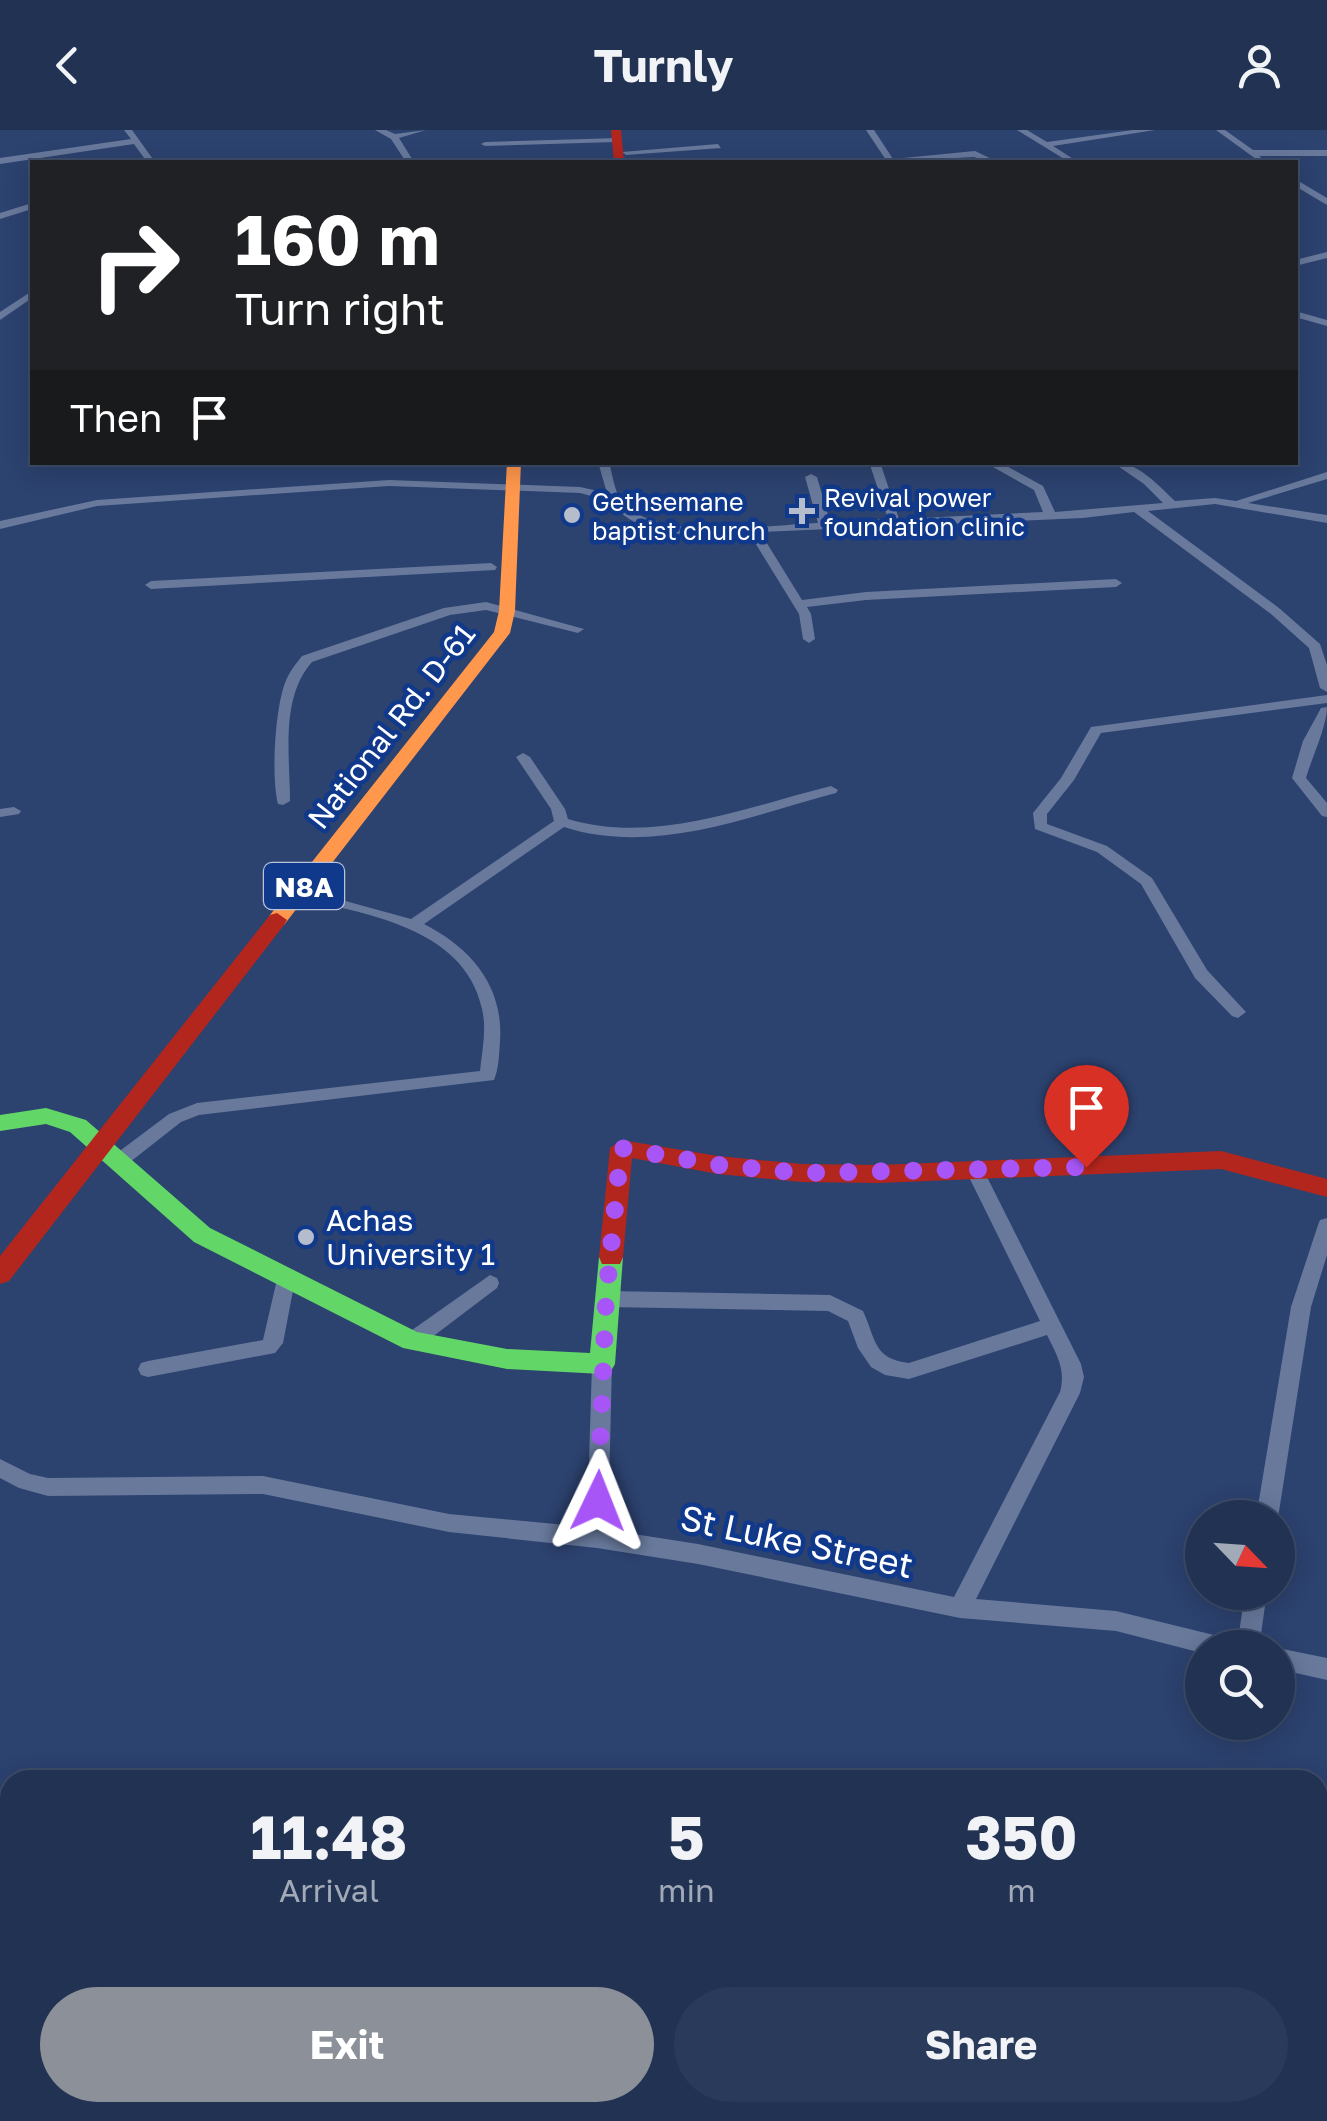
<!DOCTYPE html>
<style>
:root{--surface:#213253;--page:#293a5a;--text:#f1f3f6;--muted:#a2aab8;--line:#3e4d6a;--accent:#8c9099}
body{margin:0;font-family:"Golos Text",sans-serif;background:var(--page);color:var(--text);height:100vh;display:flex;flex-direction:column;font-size:38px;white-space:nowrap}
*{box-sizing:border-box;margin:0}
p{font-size:32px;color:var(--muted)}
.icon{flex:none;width:55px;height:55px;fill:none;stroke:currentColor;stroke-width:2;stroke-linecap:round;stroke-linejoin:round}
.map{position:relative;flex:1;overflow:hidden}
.sheet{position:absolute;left:0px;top:1640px;width:1328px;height:352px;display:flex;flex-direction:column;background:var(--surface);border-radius:30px 30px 0 0;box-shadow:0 5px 25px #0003,0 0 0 2px var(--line)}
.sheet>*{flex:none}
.top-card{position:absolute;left:30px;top:30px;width:1268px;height:305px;border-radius:0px;box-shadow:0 5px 25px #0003,0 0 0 2px var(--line);background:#202124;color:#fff;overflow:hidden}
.needle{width:65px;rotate:115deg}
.tools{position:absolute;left:1185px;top:1370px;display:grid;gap:20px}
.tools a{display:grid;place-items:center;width:110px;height:110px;border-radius:50%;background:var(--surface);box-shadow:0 5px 25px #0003,0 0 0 2px var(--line);font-size:50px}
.pin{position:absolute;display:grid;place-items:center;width:85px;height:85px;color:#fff;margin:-102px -42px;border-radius:50% 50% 50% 0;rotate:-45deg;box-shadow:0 0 10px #0007}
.pin .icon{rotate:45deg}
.me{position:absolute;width:110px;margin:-55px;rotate:2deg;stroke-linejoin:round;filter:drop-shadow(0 0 8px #0008)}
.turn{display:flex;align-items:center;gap:35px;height:210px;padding:0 40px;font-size:45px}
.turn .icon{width:130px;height:130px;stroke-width:2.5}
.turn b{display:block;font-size:70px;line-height:85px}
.then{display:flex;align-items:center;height:95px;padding:0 40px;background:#0003;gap:20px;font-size:38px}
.eta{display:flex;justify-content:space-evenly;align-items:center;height:170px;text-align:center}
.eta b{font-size:60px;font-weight:700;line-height:70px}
.primary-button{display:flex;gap:20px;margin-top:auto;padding:20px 40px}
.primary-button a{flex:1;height:115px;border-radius:60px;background:var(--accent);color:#fff;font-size:40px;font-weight:700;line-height:115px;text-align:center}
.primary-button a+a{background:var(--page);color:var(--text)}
header{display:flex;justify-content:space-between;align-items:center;height:130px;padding:0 40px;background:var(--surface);font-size:45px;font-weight:700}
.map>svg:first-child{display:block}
</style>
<header><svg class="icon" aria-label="back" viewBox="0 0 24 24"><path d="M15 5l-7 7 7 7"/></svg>Turnly<svg class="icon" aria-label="person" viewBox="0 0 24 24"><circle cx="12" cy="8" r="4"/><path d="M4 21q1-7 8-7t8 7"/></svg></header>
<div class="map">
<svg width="1327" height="1991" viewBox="0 0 1327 1991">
<rect width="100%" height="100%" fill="#2c426f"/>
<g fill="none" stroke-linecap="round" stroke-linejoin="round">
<g fill="#68799c" fill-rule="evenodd">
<path d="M124,0h8l23,32h-8l-13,-18 -134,20v-6l131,-19z"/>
<path d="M375,0h11l9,4 31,-4 -27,8 15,24h-8l-15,-23z"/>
<path d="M866,0h8l19,29 82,-8 23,11h-10l-14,-5 -90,5 2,-2z"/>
<path d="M1017,0h10l20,12 86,-12h22l-102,16 25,16h-9z"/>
<path d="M1216,0h9l28,20h74v6h-68l5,4 -4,2z"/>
<path d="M619,8l-3,4 -131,4 -4,-2 4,-2z"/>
<path d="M718,14l3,4 -95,7 -4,-3z"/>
<path d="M1295,49l32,19v7l-32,-19z"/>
<path d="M32,73v6l-32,10v-6z"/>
<path d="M1327,122v6l-32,8v-6z"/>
<path d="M32,161v7l-32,22v-8z"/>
<path d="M1295,181l32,9v6l-32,-9z"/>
<path d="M598,332h11c4,14 6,35 17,44 38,35 142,19 192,17l-13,-46 6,-3 6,3 13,45 58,-3 -19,-57h11l19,57 144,-7 -9,-22 -50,-28h15l44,24 12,26 108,-9 -19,-19 -32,-22c26,0 45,22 63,39l40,-3 21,3 91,-29v7l-79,24 79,12v8l-112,-19 -67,7 131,97 41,36 7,21v27l-7,-4 -11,-40 -38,-34 -137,-102 -51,6 -323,14 42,68 64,-8 250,-13 6,4 -6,4 -250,13 -59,7 4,7 4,25 -6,4 -6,-4 -4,-25 -50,-81c-46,2 -108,10 -139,-32l-30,-8 -191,-7 -292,20 -97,23v-8l97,-21 292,-20 191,7 27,6z"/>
<path d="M491,433l6,4 -2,3 -344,19 -6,-4 6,-4z"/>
<path d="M486,472l98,27 -6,4 -92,-23 -36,5 -138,47c-32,36 -22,94 -22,139l-7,4 -5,-1c-7,-26 -3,-95 7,-121 4,-11 10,-18 17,-27l142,-48z"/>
<path d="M1327,565v8l-226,30 -27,47 -27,34v10l60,22 45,32 55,92 39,42 -8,6 -6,-2 -37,-38 -54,-94 -44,-32 -62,-23 -2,-16 28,-35 30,-51z"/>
<path d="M1327,577c0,19 -15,50 -21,71l21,25v14l-5,-1 -30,-38 11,-37 18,-33z"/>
<path d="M523,623l7,4 35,52 3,10c88,26 178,-12 263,-33l7,4 -2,3c-87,23 -182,63 -272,34l-140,97c47,24 80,62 76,118 -1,12 -1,26 -6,38l-295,35 -18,7 -56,44h-12l-3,-5 3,-5 56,-42 28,-11 283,-32c2,-20 7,-42 2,-62 -18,-84 -121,-95 -189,-113l-3,-3 8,-5 113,31 143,-98 -3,-12 -35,-52z"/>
<path d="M14,677l7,4 -2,3 -19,3v-8z"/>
<path d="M974,1032l6,2 3,5 98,195 3,13 -4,16 -104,206 140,12 110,27 8,3 3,6 8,-55h22l-8,56h-57v5l-86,-22 -156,-13 -262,-54 -101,-16 -148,-16 -186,-38 -215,2 -29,-8 -19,-10v-19l30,15 18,4 215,-2 186,38 138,13 5,-163 3,-6 7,-2 7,2 3,6 -4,166 90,14 256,53 106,-205c6,-22 -3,-37 -13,-57l-138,44 -24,-4 -14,-8 -13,-19 -10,-27 -20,-10 -221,-4 -7,-3 -3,-5 3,-5 7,-3 223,4 33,16c13,28 10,48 46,52l131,-42 -75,-152 3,-5z"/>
<path d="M1327,1088v37l-16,52 -33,211h-22l35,-211 27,-82 2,-5z"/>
<path d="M287,1138l7,2 2,5 -13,68 -8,10 -127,24 -7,-2 -3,-6 3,-6 7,-2 115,-21 15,-65 2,-5z"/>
<path d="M490,1145l7,3 2,5 -2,5 -78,59 -7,2 -7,-2 -3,-6 3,-6z"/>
<path d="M1278,1518l49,10v22l-49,-11z"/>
</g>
<path fill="#63d668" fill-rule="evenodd" d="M46,978l40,12 124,108 207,104 90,17 83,4 9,-96 3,-7h18l3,7 -8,107 -4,7 -9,3 -95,-5 -104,-21 -209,-106 -124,-110 -24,-8 -46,7v-16z"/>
<path fill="#ff974d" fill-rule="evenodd" d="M507,332h14l-6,149 -5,22 -226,292h-14l-3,-5 3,-5 224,-283 5,-21z"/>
<g fill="#b3261e" fill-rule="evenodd">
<path d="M611,0h10l3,32h-10z"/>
<path d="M277,783l10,7 -3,5 -275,356 -9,3v-28l270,-341z"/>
<path d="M621,1010l97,16 84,8 77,1 342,-14 106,28v18l-106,-28 -342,14 -77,-1 -84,-8 -86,-16 -9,99 -3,7h-18l-3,-7 11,-109z"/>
</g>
</g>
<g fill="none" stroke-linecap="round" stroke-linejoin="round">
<path stroke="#a855f7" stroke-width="18" stroke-dasharray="0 32.4" d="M598,1371l8,-203 15,-150 97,17 84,8 284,-6"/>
</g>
<g fill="#b5bdcd" stroke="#10398b" stroke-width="4">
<path d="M797 366h10v10h10v10h-10v10h-10v-10h-10v-10h10z"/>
<circle cx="572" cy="385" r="10"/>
<circle cx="306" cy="1107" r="10"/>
</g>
<g text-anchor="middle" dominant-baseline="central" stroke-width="9" stroke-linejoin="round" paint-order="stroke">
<g font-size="25" fill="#fff" stroke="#10398b" text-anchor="start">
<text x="824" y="367">Revival power<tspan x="824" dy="29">foundation clinic</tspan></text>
<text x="592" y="371">Gethsemane<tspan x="592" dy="29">baptist church</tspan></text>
</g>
<rect fill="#10398b" stroke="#b7c4dc" stroke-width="2.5" x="264" y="733" width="80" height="46" rx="8"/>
<g font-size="28" font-weight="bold" fill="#fff">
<text x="304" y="756">N8A</text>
</g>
<g font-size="30" fill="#fff" stroke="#10398b">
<text transform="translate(391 596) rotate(-52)">National Rd. D-61</text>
</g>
<g font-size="30" fill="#fff" stroke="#10398b" text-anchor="start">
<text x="326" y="1090">Achas<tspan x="326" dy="34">University 1</tspan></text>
</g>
<g font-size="35" fill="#fff" stroke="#10398b">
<text transform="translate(797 1411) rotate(12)">St Luke Street</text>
</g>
</g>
</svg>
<div class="tools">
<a><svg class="needle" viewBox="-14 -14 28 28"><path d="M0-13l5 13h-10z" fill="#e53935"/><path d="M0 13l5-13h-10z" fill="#a2aab8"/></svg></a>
<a><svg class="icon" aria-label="search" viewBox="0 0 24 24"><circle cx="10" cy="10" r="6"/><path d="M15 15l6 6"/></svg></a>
</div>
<div class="pin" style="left:1086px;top:1037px;background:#d93025"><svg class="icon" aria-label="arrive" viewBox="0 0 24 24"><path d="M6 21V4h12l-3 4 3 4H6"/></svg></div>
<svg class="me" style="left:598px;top:1371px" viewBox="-20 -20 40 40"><path d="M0-17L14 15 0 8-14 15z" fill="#a855f7" stroke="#fff" stroke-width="4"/></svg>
<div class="top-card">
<div class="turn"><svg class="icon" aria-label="right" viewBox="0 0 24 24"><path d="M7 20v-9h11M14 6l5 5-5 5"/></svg><div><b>160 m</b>Turn right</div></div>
<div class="then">Then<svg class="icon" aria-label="arrive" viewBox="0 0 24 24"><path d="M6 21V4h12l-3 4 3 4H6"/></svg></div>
</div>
<section class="sheet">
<div class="eta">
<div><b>11:48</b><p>Arrival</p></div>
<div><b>5</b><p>min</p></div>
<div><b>350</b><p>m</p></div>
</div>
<div class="primary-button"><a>Exit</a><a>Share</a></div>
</section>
</div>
